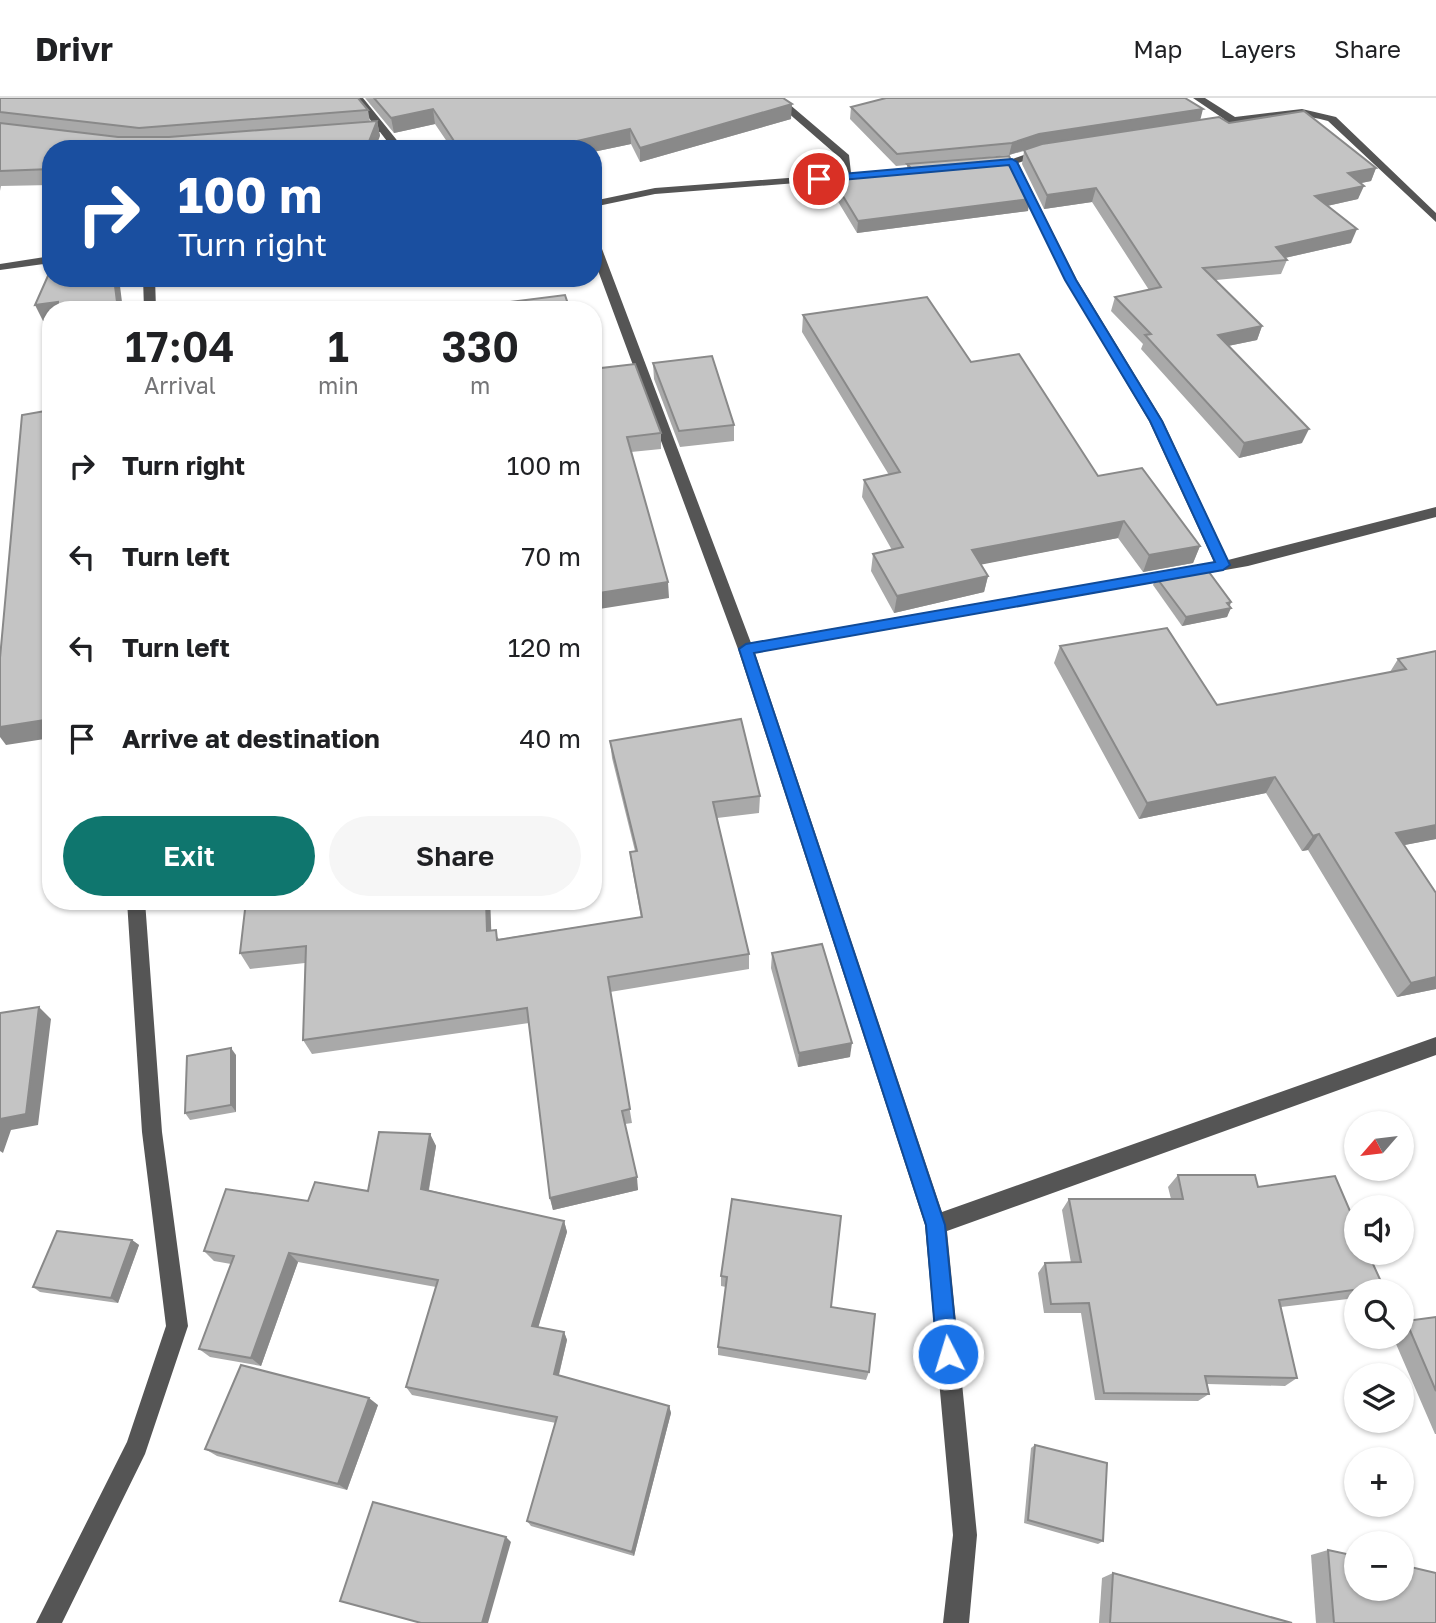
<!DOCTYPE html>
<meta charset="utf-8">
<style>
:root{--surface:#fff;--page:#f6f6f6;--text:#202124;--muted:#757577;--line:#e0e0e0;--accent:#0f766e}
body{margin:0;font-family:"Golos Text",sans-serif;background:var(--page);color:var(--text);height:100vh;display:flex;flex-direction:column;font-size:26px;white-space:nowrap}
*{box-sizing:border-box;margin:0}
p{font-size:23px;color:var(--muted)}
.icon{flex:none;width:38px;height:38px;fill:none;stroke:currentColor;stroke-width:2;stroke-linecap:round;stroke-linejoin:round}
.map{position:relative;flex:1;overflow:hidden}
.panel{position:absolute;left:42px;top:203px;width:560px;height:609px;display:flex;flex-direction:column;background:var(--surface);border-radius:28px;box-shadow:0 2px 5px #0004}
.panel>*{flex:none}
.hud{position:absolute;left:42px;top:42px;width:560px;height:147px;border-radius:28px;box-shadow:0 2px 5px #0004;background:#1a4fa0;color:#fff;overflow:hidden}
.needle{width:46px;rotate:242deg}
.buttons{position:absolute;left:1344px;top:1013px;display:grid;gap:14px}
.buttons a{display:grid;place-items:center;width:70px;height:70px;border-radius:50%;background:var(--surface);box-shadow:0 2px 5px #0004;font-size:35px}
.pin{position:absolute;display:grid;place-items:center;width:60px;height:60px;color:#fff;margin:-30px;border:4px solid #fff;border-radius:50%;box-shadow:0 2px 7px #0007}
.me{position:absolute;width:77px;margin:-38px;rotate:355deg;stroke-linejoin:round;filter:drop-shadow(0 0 5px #0008)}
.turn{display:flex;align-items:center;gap:24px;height:147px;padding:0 21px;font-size:32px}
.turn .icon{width:91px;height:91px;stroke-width:2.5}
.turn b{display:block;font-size:49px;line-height:60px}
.eta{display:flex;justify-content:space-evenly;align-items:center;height:119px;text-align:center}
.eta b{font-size:42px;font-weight:600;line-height:49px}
.button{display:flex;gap:14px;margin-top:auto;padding:14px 21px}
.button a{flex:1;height:80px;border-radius:42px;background:var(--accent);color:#fff;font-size:28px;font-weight:600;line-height:80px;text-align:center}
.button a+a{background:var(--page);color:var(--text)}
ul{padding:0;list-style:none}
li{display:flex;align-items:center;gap:21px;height:91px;padding:0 21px}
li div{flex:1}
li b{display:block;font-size:26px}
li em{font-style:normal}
header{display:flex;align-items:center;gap:42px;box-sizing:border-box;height:98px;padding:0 35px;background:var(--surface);border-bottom:2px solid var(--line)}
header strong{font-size:33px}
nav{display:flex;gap:38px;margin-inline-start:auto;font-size:24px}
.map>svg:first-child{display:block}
</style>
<header>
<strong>Drivr</strong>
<nav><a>Map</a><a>Layers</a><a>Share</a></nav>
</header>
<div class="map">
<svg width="1436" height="1525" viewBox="0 0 1436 1525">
<rect width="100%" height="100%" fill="#fff"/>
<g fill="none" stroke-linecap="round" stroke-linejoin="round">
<g fill="#555" fill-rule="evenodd">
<path d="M353,0h10l41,51h-11l-13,-17 -29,1v-4l25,-2z"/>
<path d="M771,0h11l67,57 2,18h22v4l-218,17 -62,13v-6l62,-13 185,-14v-16z"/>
<path d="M1193,0h12l30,19 67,-8 34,8 100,96v9l-108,-101c-40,-13 -83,1 -123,8l-4,-1v-4l23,-5z"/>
<path d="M1046,49l5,3 -1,2 -32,11 59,117 86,141 65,139 208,-53v10l-188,49 -493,87 187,559 494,-175v18l-489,176 30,304 -8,88h-26l10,-88 -28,-310 -187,-576 -145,-392v-19l6,3 152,402 463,-81 -65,-141 -84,-141 -58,-119z"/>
<path d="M51,158v7l-51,7v-6z"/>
<path d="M143,180h12l1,32h-12z"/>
<path d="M127,803h18l17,231 26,194 -43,128 -83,169h-26l91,-181 39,-116 -24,-194z"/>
</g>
</g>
<g fill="#a9a9a9">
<path d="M0,0l368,12 2,12 7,-1 3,15 -329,13v36l-50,1 -1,5z"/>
<path d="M365,0h418l8,21 -151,43 -9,-18 -38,8v-3h-141l-17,-25 -41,9z"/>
<path d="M851,9l349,13 29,3 147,45 -5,13 -10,2 -3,16 -31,7 24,37 -66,15 2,2 -6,14 -65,6 46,46 -5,14 -29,6 74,97 -63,15 -98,-109 2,-5 -32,-33 4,-14 34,-7 -57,-88 -48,7 -22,-45 2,-13 -15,4 -29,3 48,53 -171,22 -26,-43 1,-12 75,-10v-3l-11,1 -46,-47z"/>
<path d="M803,217l168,47 127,114 102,70 -7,17 -50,9 -25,-34 -137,26 7,12 -4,16 -90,21 -23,-42 2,-17 19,-4 -30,-53 2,-17 25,-5 -87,-143z"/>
<path d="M653,265l81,62v16l-54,6 -26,-68z"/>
<path d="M593,271l68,64v16l-30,3 38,146z"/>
<path d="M1156,479l75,25 -4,15 -45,9 -29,-41z"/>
<path d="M1060,548l157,59 173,-33 8,-13 38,-8v188l-32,6 32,144 -39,8 -89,-147 -6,1 -36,-58 -127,26 -85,-156z"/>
<path d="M610,643l150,55 -1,17 -42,5 32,136v15l-139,23 22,131 -7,1 13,66 -85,20 -3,-12 -21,-175 -217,31 -9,-14 2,-77 -55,6 -10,-16 6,-49 -11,1 -2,-4h257l1,29 8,9 142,-22 -9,-49 -2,-16 5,-1 -23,-93z"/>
<path d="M772,855l78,104 -52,10 -27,-99z"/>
<path d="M236,957v57l-46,8 -5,-7z"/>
<path d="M430,1036l6,12 -7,44 135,31 3,11 -29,95 26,5 3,8 -8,35 110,31 2,7 -37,143 -103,-30 -4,-5 29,-98 -144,-28 -6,-8 30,-100 -138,-25 -37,104 -51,-9 -11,-8 32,-85 -17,-3 -10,-10 104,-50 60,-10z"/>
<path d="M1178,1077l80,12 125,99 -8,6h-19v6l-75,9 16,71 -12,8 -78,-2 2,10 -11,7 -103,-1 -14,-87h-37l-6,-40 7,-10h26l-9,-53 7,-11h102l-3,-12z"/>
<path d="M732,1101l99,108 38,65 -3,8 -148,-25v-8l8,-60 -5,-1v-10z"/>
<path d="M132,1142l7,5 -21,58 -78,-11 -7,-5z"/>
<path d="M1436,1219v117h-1l-42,-97h9v-13l4,-3z"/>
<path d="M378,1307l-31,85 -130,-34 -12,-7z"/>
<path d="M1035,1347l68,96 -5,3 -74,-21 7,-75z"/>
<path d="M1328,1452l108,73h-120l-5,-68z"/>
<path d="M1113,1475l179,50h-193l3,-45z"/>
</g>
<g fill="#898989">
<path d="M792,6l-1,15 -151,43v-14z"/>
<path d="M433,11l2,15 -41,9 -3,-15z"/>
<path d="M1203,11l-3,12 -163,25 -28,9 3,-12 27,-9z"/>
<path d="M377,23l3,15 -5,13h-9z"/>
<path d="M630,31l1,15 -38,8v-3h-51z"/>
<path d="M462,44l1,7h-6l-1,-5z"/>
<path d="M1376,70l-5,13 -29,6 6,-14z"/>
<path d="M1364,88l-6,13 -49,11 6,-14z"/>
<path d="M1096,90l-4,14 -48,7 3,-14z"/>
<path d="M1030,101l-2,12 -171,22 1,-12z"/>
<path d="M1357,131l-6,14 -80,18 5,-14z"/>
<path d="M114,180h5l4,32h-5z"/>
<path d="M58,204l3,8h-10v10l-8,1 -8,-16z"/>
<path d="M1262,228l-5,14 -44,9 5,-14z"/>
<path d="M1309,331l-7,14 -63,15 5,-15z"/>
<path d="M1124,423l-6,17 -149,29 3,-17z"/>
<path d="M1200,448l-7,17 -50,9 6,-17z"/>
<path d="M988,478l-4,16 -90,21 3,-17z"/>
<path d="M668,484l1,16 -76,12v-16z"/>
<path d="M1231,504l-3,7 3,-1 -4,9 -45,9 4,-9z"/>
<path d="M51,621v19l-45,7 -6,-8v-10z"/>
<path d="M1275,679l-9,16 -127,26 8,-16z"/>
<path d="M1436,727v14l-52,10 12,-16z"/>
<path d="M1319,736l-11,16 -6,1 11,-15z"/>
<path d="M486,803h4l2,46 -5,-16z"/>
<path d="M1436,879v12l-39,8 14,-14z"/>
<path d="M39,909l12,12 -13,106 -27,5 -8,23 -3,-2v-32z"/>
<path d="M852,945l-2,14 -52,10 1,-14z"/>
<path d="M231,950l5,7v57l-5,-7z"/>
<path d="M430,1036l6,12 -9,53 -6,-10z"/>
<path d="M637,1079l1,13 -85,20 -3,-12z"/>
<path d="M564,1123l3,11 -31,103 -4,-9z"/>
<path d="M132,1142l7,5 -21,58 -7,-5z"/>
<path d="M289,1155l9,9 -37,104 -10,-8z"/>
<path d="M564,1234l3,8 -10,42 -3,-8z"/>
<path d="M369,1300l9,7 -31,85 -9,-6z"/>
<path d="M669,1308l2,7 -37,143 -2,-4z"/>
<path d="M506,1439l5,5 -23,81h-6z"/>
</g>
<g fill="#c4c4c4" stroke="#898989" stroke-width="2">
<path d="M0,0h358l10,12 -229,18 -139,-16z"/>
<path d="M374,0h409l9,6 -152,44 -10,-19 -88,20h-75l-5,-7 -6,2 -23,-35 -42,9z"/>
<path d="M886,0h299l18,11 -164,25 -27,9 -115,11 -46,-47z"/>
<path d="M1304,13l72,57 -28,5 16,13 -49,10 42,33 -81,18 11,13 -84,8 59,58 -44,9 91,94 -65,14 -99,-108 6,-1 -36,-37 46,-10 -65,-99 -49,7 -23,-45 18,-6 177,-27 10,6z"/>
<path d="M377,23l-11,28h-315v20l-51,2v-48l118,14h51z"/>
<path d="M1009,58l21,43 -172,22 -26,-43 79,-10 -4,-4z"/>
<path d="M51,171v9h63l4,32h-60v-8l-23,3z"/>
<path d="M565,197l5,15h-81l-2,-5z"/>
<path d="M927,199l44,65 48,-8 79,122 44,-8 58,78 -51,9 -25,-34 -152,29 16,26 -91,20 -24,-42 30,-7 -39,-67 36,-8 -97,-157z"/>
<path d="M712,258l22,69 -55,6 -26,-68z"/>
<path d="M635,266l26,69 -34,4 41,145 -75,12v-225z"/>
<path d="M51,312v309l-51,8v-69l22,-243z"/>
<path d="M1206,470l25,34 -4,1 4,5 -45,9 -30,-40z"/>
<path d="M1167,530l50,77 189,-36 -8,-10 38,-8v174l-40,8 40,60v84l-25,6 -92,-149 -6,2 -38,-59 -128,26 -87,-157z"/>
<path d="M741,621l19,77 -47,6 36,152 -141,23 22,132 -8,2 15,66 -87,21 -23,-190 -224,32 3,-94 -66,7 6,-52h240l1,30 9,-1 1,10 145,-23 -12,-65 7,-1 -27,-110z"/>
<path d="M822,846l30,99 -53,10 -27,-100z"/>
<path d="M39,909l-13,107 -26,5v-106z"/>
<path d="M231,950v57l-46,8 2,-57z"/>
<path d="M379,1034l51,2 -9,55 143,32 -32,105 32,6 -10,42 115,32 -37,146 -105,-31 30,-104 -151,-30 32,-107 -149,-27 -38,105 -52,-9 35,-93 -30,-5 22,-62 82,12 7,-19 53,9z"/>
<path d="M1178,1077h77l3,12 77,-11 21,49v28h12l15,33 -104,14 18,78 -92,-2 4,18 -105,-1 -15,-90 -38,1 -6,-41 36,-1 -12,-63h114z"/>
<path d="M732,1101l109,17 -10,91 44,7 -6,58 -151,-25 9,-70 -6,-1z"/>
<path d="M57,1133l75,9 -21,58 -78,-11z"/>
<path d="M1436,1219v74l-30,-70z"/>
<path d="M241,1267l128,33 -31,86 -133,-35z"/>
<path d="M1035,1347l72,18 -4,78 -75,-21z"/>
<path d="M373,1404l133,35 -24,86h-61l-81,-22z"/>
<path d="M1328,1452l28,6v33h46v-24l34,8v50h-102z"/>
<path d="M1113,1475l179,50h-182z"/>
</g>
<path fill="#1a73e8" stroke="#114b97" stroke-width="2" d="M1012,61l5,3 59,118 86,141 68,144 -7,5 -469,83 191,572 13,129 -3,8 -7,3 -8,-3 -3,-8 -11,-129 -187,-576 7,-5 469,-82 -65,-141 -85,-141 -56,-115 -190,17 -5,-3 5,-3z"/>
</svg>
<div class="buttons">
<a><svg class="needle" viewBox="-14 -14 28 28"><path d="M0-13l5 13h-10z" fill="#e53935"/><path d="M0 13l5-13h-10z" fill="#757577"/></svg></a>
<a><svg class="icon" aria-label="sound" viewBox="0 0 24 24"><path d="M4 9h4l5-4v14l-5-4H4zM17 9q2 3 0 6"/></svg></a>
<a><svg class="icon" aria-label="search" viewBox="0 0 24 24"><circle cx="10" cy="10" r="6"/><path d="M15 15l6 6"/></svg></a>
<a><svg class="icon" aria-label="layers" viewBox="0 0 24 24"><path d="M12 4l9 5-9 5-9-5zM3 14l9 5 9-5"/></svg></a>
<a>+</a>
<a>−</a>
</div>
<div class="pin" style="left:819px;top:81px;background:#d93025"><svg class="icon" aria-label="arrive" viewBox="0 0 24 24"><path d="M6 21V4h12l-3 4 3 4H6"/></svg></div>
<svg class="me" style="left:948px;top:1256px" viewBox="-20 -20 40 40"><circle r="17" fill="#1a73e8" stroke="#fff" stroke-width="3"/><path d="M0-11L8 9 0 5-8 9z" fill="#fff"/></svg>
<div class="hud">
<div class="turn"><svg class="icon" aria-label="right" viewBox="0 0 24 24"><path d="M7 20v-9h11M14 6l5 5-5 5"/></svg><div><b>100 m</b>Turn right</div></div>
</div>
<section class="panel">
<div class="eta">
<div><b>17:04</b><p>Arrival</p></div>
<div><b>1</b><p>min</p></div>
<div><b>330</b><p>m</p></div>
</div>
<ul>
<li><svg class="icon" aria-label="right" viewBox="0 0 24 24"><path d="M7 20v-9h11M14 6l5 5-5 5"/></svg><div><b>Turn right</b></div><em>100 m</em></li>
<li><svg class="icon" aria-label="left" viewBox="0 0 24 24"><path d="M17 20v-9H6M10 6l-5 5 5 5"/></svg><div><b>Turn left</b></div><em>70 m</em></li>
<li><svg class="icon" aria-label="left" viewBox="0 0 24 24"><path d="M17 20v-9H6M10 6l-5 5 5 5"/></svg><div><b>Turn left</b></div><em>120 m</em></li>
<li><svg class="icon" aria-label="arrive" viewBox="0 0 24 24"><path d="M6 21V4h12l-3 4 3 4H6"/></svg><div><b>Arrive at destination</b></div><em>40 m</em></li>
</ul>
<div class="button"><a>Exit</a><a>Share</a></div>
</section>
</div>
